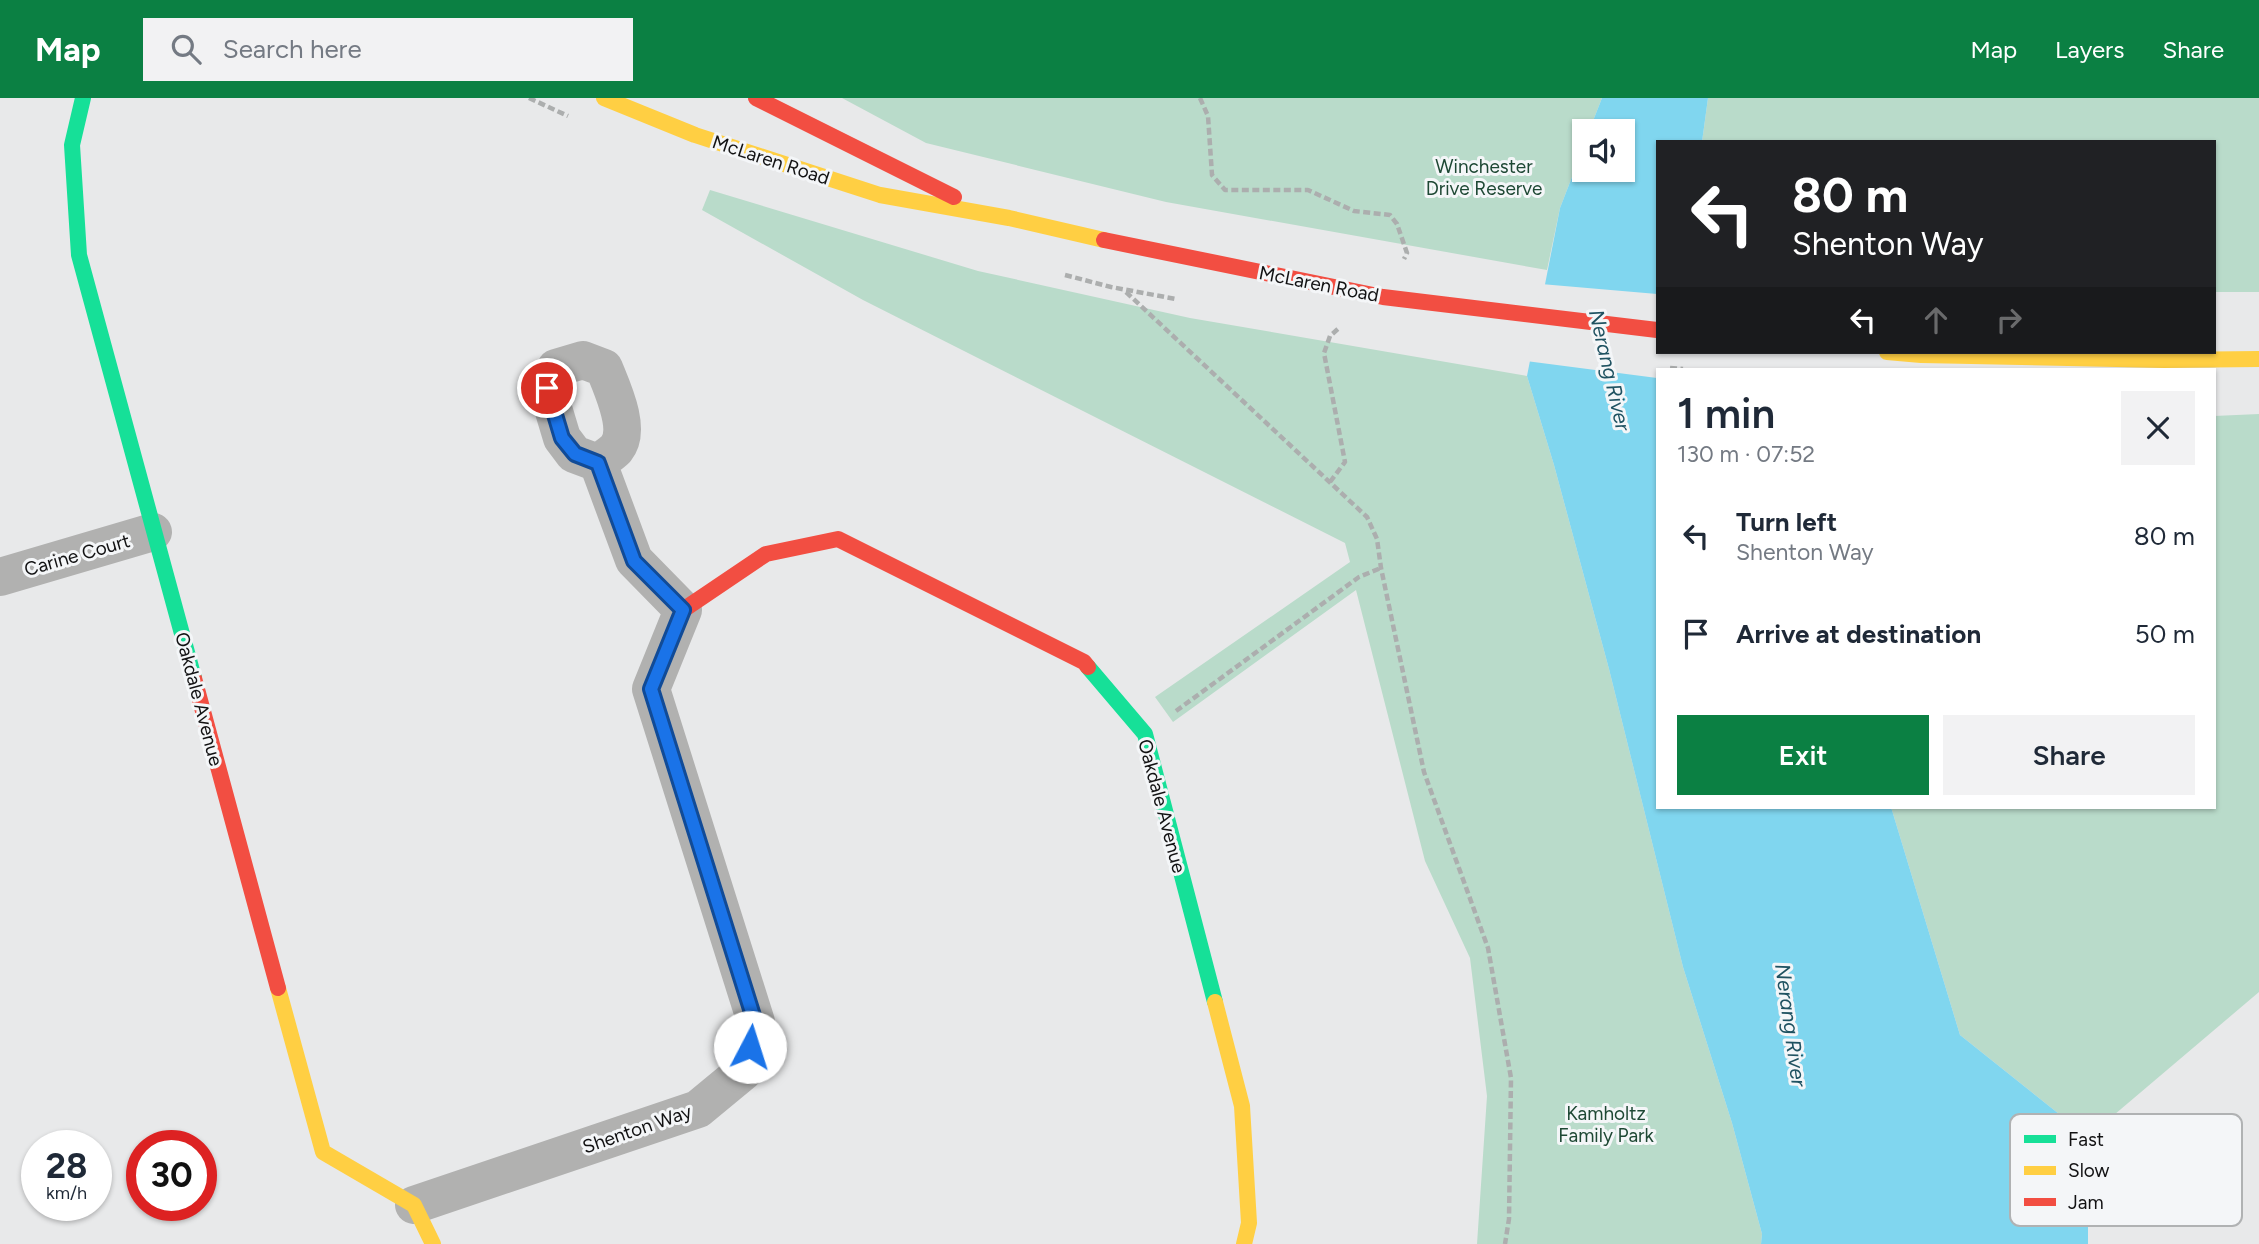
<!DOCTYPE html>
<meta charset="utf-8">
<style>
:root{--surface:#fff;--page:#f2f2f3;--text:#1f2937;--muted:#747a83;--accent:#0b8043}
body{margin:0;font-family:Figtree,sans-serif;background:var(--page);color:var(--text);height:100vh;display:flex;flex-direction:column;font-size:26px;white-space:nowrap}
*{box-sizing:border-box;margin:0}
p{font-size:23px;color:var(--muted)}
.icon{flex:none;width:38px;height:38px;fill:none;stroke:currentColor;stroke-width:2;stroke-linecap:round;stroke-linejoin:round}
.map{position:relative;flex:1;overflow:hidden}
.drawer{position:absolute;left:1656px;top:270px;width:560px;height:441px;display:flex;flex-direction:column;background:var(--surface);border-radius:0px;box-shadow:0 2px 5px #0004}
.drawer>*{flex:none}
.guide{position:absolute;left:1656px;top:42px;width:560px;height:214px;border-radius:0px;box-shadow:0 2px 5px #0004;background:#202124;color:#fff;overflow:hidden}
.controls{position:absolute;left:1572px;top:21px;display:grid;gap:14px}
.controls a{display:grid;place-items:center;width:63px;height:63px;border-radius:0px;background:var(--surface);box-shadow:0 2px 5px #0004;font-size:35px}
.speed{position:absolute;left:21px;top:1032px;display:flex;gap:14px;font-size:35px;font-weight:700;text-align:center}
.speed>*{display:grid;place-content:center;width:91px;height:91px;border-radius:50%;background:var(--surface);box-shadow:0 2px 5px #0004;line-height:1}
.speed small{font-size:18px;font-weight:400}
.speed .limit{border:10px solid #d22;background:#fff;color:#111}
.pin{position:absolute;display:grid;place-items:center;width:60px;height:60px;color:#fff;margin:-30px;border:4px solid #fff;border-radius:50%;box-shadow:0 2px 7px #0007}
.me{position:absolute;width:77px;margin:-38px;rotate:5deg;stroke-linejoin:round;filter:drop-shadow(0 0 5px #0008)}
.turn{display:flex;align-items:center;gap:24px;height:147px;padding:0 21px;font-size:32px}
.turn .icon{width:91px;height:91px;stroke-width:2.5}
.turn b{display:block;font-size:49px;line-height:60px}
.lanes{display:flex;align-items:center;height:66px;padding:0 21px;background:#0003;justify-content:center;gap:35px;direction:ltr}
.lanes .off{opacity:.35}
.round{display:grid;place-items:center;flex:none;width:74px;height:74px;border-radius:0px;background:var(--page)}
.headline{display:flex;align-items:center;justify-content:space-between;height:119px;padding:0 21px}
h1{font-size:42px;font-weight:600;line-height:52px}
.button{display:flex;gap:14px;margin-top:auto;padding:14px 21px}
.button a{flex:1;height:80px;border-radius:0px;background:var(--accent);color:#fff;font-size:28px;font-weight:600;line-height:80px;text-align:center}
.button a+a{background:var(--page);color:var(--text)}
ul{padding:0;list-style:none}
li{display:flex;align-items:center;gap:21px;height:98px;padding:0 21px}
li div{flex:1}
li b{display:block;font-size:26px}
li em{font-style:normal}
header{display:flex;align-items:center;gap:42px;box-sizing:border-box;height:98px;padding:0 35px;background:var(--accent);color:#fff}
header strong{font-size:33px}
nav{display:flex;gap:38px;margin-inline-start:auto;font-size:24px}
.search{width:490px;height:63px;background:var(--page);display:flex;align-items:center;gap:18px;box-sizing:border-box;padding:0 24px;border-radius:0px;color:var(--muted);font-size:26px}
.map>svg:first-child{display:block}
</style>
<header>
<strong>Map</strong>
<div class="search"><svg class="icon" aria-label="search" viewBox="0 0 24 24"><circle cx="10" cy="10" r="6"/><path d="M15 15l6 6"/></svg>Search here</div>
<nav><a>Map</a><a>Layers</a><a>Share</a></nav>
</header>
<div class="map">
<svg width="2259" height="1146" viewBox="0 0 2259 1146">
<rect width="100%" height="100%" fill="#e8e9ea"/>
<g fill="#b9dbca">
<path d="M842,0h760l-13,33h-5v15l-24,62 -13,62 -381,-68 -240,-59z"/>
<path d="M1708,0h551v194h-45v-150h-512z"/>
<path d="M710,92l268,81 212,47 337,58 27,89 55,204 74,298 49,156 30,111 -1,10h-284l10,-148 -17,-138 -45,-97 -69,-271 -183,132 -18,-25 195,-135 -5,-19 -482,-243 -161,-90z"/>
<path d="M2259,316v578l-171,145 -128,-102 -69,-228h323v-391z"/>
</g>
<path fill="#80d6ef" d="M1602,0h106l-6,44h-45v665h234l69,228 128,102v107h-327l1,-10 -30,-111 -49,-156 -74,-298 -55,-204 -27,-89 33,-168 24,-62v24h38v-39h-33z"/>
<path fill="#e8e9ea" d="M1541,186l116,10v58h68l5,17h-73v9l-131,-17z"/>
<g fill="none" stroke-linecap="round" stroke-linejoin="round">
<g stroke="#acaeae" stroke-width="4.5" stroke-dasharray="7 3.5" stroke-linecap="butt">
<path d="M529,0l39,18"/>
<path d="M1200,0l8,18 4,59 13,15h83l46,21 36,4 7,9 10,29 -3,6"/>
<path d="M1065,177l46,12 65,12"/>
<path d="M1126,194l241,225 10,22 4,29 43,204 64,176 23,130 -2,141 -4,25"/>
<path d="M1670,270l13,1"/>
<path d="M1330,384l15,-20 -21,-109 6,-17 9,-8"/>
<path d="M1176,613l183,-134 22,-9"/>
</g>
<g stroke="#b1b1b0" stroke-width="38">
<path d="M0,479l153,-45"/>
<path d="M414,1107l284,-96 46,-38 12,-49 -105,-333 32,-79 -49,-50 -36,-97 -24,-9 -12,-16 -15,-50 9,-20 27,-8 21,8c8,20 28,62 12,81 -5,5 -13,10 -18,14"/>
</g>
<g stroke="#16e098" stroke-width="16">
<path d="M83,0l-11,47 7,110 115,423"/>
<path d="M1088,569l57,67 70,268"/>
</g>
<g stroke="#ffcf43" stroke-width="16">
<path d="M604,0l91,37 185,60 129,23 95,22"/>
<path d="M1887,254l34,3 243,5 95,-1"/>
<path d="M278,890l45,164 91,53 19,39"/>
<path d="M1215,904l27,104 7,117 -5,21"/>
</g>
<g stroke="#f24e42" stroke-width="16">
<path d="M756,0l198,99"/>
<path d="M1104,142l279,57 274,33"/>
<path d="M683,512l83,-56 72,-15 246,123 4,5"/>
<path d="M194,580l84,310"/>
</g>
</g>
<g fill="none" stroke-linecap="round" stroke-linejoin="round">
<g stroke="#114b97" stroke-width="18">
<path id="route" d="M547,290l15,50 13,16 23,9 36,98 49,49 -32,79 104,333 -5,25"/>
</g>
<use href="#route" stroke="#1a73e8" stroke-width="12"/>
</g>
<g text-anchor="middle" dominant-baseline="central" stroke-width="6" stroke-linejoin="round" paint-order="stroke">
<g font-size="19" fill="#121213" stroke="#f4f6f8">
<text transform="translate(771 62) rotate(18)">McLaren Road</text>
<text transform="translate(1319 186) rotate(11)">McLaren Road</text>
<text transform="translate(77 457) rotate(-16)">Carine Court</text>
<text transform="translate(199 601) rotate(75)">Oakdale Avenue</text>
<text transform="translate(1162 708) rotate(75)">Oakdale Avenue</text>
<text transform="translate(637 1031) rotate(-19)">Shenton Way</text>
</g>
<g font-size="19" fill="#1e4834" stroke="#f4f6f8">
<text x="1484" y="68">Winchester<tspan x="1484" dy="22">Drive Reserve</tspan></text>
<text x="1606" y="1015">Kamholtz<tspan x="1606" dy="22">Family Park</tspan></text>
</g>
<g font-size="21" font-style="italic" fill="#1f5261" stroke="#f4f6f8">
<text transform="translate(1610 272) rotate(77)">Nerang River</text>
<text transform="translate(1791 927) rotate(82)">Nerang River</text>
</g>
</g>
<rect x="2010" y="1016" width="232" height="112" rx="10" fill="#f4f6f8" stroke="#b0b2b3" stroke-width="2"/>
<rect x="2024" y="1037" width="32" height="8" fill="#16e098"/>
<rect x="2024" y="1068" width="32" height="9" fill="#ffcf43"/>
<rect x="2024" y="1100" width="32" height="8" fill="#f24e42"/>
<g font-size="19" fill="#121213">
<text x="2068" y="1048">Fast</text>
<text x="2068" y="1079">Slow</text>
<text x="2068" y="1111">Jam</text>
</g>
</svg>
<div class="controls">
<a><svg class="icon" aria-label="sound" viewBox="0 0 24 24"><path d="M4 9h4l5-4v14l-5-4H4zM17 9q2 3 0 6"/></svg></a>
</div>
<div class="speed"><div>28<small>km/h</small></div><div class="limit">30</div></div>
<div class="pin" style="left:547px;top:290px;background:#d93025"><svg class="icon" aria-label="arrive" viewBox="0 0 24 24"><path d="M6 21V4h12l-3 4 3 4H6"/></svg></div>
<svg class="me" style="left:750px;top:949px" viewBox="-20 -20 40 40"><circle r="19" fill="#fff"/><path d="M0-13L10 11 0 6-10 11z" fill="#1a73e8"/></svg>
<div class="guide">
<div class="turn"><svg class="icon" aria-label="left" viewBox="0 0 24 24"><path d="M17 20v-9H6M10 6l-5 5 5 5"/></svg><div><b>80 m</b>Shenton Way</div></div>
<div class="lanes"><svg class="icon" aria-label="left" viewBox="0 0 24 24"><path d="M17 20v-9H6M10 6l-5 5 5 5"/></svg><svg class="icon off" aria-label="ahead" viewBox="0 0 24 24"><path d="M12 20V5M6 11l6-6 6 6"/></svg><svg class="icon off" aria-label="right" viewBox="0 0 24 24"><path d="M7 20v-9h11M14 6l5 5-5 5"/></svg></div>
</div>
<section class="drawer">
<div class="headline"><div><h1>1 min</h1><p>130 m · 07:52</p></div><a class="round"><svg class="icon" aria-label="close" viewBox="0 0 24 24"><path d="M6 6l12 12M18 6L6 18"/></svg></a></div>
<ul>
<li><svg class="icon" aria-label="left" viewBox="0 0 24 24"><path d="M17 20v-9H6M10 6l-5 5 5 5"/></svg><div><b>Turn left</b><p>Shenton Way</p></div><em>80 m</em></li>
<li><svg class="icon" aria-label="arrive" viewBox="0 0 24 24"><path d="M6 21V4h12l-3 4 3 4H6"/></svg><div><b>Arrive at destination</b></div><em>50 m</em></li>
</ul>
<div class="button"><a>Exit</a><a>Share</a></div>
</section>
</div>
